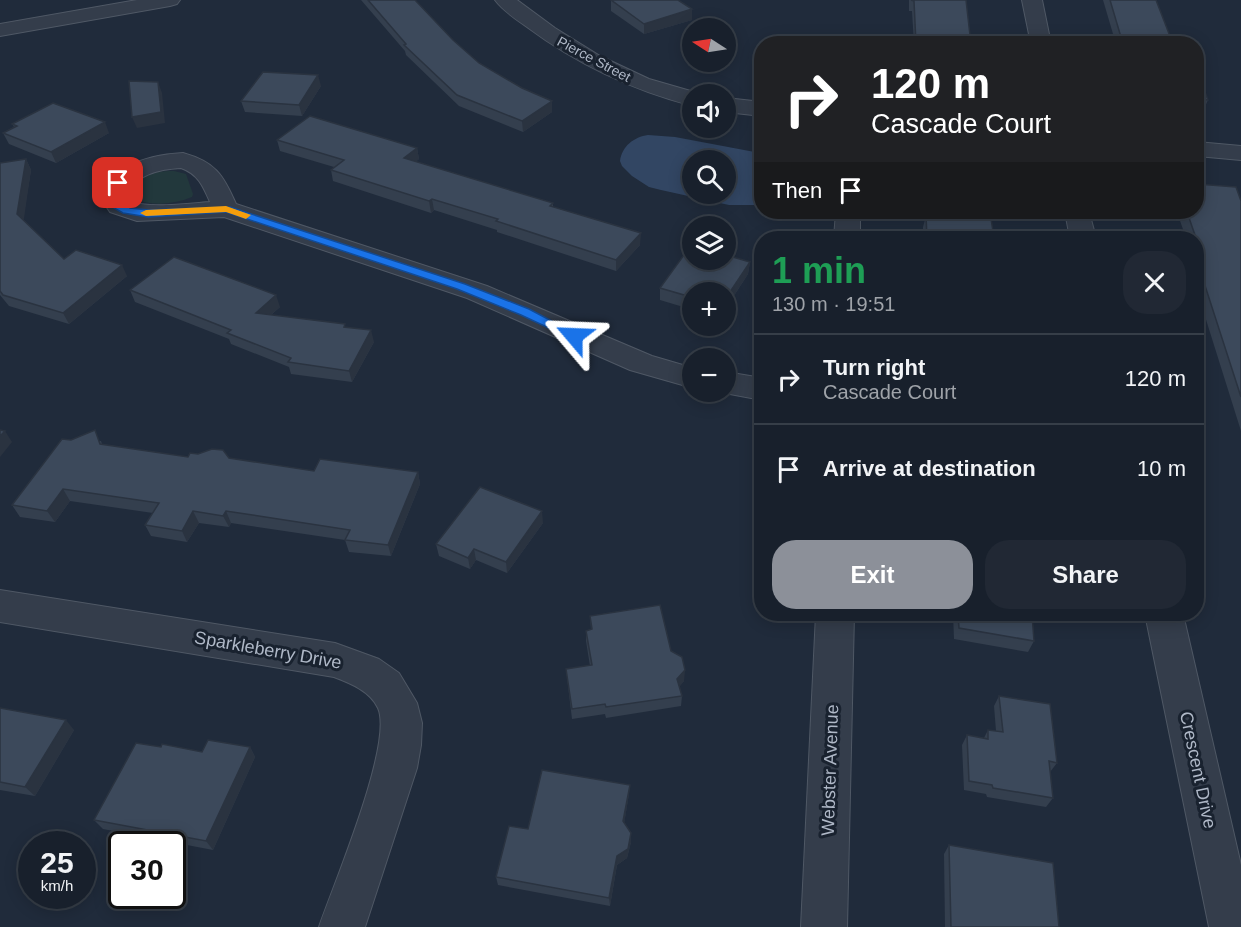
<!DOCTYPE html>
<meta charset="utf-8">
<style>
:root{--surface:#18202c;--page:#212834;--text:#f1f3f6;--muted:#9fa3a9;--line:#363e48;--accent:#8c9099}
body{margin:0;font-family:Arial,sans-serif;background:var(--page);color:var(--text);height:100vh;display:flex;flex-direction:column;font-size:22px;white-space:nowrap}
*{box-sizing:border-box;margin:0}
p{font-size:20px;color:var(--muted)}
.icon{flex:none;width:33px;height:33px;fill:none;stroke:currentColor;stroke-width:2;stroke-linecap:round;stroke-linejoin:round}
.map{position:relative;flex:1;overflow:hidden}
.panel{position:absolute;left:754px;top:231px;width:450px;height:390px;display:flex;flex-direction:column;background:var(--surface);border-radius:24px;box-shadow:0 3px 15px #0003,0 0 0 2px var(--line)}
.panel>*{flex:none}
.banner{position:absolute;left:754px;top:36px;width:450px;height:183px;border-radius:24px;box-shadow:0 3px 15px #0003,0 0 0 2px var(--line);background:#202124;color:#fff;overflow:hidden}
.needle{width:39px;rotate:282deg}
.buttons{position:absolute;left:682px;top:18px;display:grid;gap:12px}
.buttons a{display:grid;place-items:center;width:54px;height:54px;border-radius:50%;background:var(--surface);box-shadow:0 3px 15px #0003,0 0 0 2px var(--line);font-size:30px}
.speed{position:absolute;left:18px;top:831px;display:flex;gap:12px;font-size:30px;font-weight:700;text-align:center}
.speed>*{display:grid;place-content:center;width:78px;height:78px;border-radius:50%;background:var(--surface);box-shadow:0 3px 15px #0003,0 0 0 2px var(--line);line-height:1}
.speed small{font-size:15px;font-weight:400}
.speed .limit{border:3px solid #111;border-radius:9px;background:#fff;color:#111}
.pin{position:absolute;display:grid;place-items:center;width:51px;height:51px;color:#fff;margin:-26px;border-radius:12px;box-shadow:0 3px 9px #0006}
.me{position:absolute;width:66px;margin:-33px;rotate:296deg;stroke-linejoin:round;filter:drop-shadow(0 0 4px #0008)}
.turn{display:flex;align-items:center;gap:21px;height:126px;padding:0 18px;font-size:27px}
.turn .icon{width:78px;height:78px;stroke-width:2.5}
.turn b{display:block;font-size:42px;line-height:51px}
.then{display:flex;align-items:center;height:57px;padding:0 18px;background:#0003;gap:12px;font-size:22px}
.round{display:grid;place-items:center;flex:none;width:63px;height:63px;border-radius:24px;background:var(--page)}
.summary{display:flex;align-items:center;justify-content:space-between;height:102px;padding:0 18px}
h1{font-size:36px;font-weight:800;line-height:45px;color:#1e9e55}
.primary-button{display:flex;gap:12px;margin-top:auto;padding:12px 18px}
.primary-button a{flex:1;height:69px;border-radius:24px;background:var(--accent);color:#fff;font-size:24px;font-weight:800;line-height:69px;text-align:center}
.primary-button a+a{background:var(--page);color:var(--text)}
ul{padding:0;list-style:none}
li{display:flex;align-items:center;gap:18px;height:90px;padding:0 18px;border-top:2px solid var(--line)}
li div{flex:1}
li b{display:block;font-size:22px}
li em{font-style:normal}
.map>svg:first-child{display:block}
</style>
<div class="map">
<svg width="1241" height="927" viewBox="0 0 1241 927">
<rect width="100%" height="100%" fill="#202b3b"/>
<path fill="#22383c" d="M174,171l12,3 7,20 -1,3c-17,7 -45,11 -60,-1v-9c10,-12 26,-17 42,-16z"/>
<path fill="#324663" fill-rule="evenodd" d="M648,135l27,2 85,16 2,2v44l-8,6h-25l-68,-15 -12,-3 -17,-11 -10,-10 -2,-5c2,-15 14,-24 28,-26zM726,160v34h-33v-34z"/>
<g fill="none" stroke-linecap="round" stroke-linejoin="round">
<g stroke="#4f5865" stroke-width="2">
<g id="minor">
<path d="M137,0h43l-3,4 -7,2 -170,30v-12z"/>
<path d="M495,0h22l38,28 45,28 49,23 52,15h-8v12c-61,-16 -115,-41 -166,-79 -11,-8 -24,-16 -32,-27z"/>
<path d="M1022,0h20l9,44h-20z"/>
<path d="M726,98l36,4v14l-36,-4z"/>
<path d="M1197,142l44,4v14l-44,-4z"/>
<path d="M183,153c32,9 40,21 53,51l251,82 165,70 41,12v20l-63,-18 -163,-72 -243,-81 -87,4 -27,-9 -10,-15c13,-33 50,-42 83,-44zM181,168c17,6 22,18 29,34 -17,1 -76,9 -85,-5 8,-22 35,-28 56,-29z"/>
<path d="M836,212h24v26h-26z"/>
<path d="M1065,212h24l7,26h-26z"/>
<path d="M726,372l36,6v22l-43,-8h7z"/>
<path d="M0,590l335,53 44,16 20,14 18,30 5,20 -1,22 -4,23 -52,159h-46c14,-41 75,-184 59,-219 -8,-17 -28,-25 -44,-31l-334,-55z"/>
<path d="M816,614h38l-7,313h-46z"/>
<path d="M1145,614h38l58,251v62h-32z"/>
</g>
</g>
<use href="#minor" fill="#343d4b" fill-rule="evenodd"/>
</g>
<g fill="#343f4e">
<path d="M361,0h54l38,40 26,23 43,25 30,13v11l-29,20 -64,-26 -53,-51 -1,-4z"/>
<path d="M611,0l81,9v11l-48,14 -33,-23z"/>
<path d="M909,0h57l5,44h-57l-2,-33h-3z"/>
<path d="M1103,0h53l17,44h-57z"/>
<path d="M1197,72l11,28 -5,11 -6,-1z"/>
<path d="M321,86l-19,30 -57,-4 -4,-11z"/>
<path d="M12,124l97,9 -53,30 -47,-19 -6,-11 11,-6z"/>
<path d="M277,140l140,8 2,11 -4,3 138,41v4l87,38 -24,26 -119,-39v-2l-63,-20 -3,3 -98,-32 -2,-11 3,-3 -54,-16z"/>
<path d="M26,159l5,11 -8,50 41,39 63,17 -58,48 -60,-18 -9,-11v-132z"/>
<path d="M1241,201v230l-44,-140v-53h-11l-9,-26h20z"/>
<path d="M928,212h62l4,26h-71v-11l3,-11h2z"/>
<path d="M750,262l-2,12 -22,34v-16h-33v13l-3,4 -30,-9v-12z"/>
<path d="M130,290l150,17 -9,8 75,12 28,15 -22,40 -61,-8 -2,-7 -58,-23 -2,-5 -94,-37z"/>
<path d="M71,440l30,1 1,3 86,13 41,1 85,13 104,1 2,12 -29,72 -42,-4 -4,-12 -114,-17 -2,4 -30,-4 -12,19 -36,-6 -6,-11 8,-12 -83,-12 -15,21 -35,-5 -8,-12z"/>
<path d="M543,523l-36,50 -31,-13 -6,9 -31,-13 -3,-12z"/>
<path d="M953,614h85l-5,9 1,18 -6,11 -74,-13z"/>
<path d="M590,616l81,35 13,30 -5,5 3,10 -1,10 -75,12 -1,-4 -33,5 -6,-50 24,-3 -4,-25v-10l5,-1z"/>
<path d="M999,696l58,67 -7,9 3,26 -7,9 -59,-10 -1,-3 -22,-4 -2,-45 5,-10 17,3 4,-8 8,1 -2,-25z"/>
<path d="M0,708l74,22 -39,66 -35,-6z"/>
<path d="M161,747l41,5 48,-5 5,10 -42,93 -110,-21 -9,-9z"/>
<path d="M629,794l-5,29 7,19 -4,16 -10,7 -7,41 -112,-21 -2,-8 32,-48z"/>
<path d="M949,845l110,82h-114l-1,-73z"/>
</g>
<g fill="#2a3340">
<path d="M692,9v11l-48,14v-10z"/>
<path d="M318,75l3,11 -19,30 -3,-11z"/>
<path d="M158,82l4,11 3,30 -28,5 -5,-11z"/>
<path d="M552,101v11l-29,20 -1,-11z"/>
<path d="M105,122l4,11 -53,30 -5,-11z"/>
<path d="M417,148l2,11 -13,11 -2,-12z"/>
<path d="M26,159l5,11 -8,55 -6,-11z"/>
<path d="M432,199l2,11 -3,3 -2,-12z"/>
<path d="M641,233l-1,12 -24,26v-11z"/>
<path d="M750,262l-2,12 -22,34v-10z"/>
<path d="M122,265l5,11 -58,48 -6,-11z"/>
<path d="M276,295l4,12 -20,17 -4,-11z"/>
<path d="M693,295v10l-3,4 1,-12z"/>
<path d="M371,330l3,12 -22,40 -3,-11z"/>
<path d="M5,431l7,11 -12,15v-21z"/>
<path d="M418,472l2,12 -29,72 -3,-11z"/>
<path d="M63,489l7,12 -15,21 -8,-11z"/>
<path d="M193,511l6,12 -12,19 -5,-11z"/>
<path d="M226,511l5,12 -2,4 -6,-11z"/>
<path d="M542,511l1,12 -36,50 -1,-11z"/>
<path d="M474,549l2,11 -6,9 -2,-11z"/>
<path d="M685,670l-1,11 -7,9v-11z"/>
<path d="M66,720l8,10 -39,66 -10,-9z"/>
<path d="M250,747l5,10 -42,93 -7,-9z"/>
<path d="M630,785l-1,9 -6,37v-10z"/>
<path d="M631,833v9l-4,16 -10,7 -7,41 -1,-8 8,-42z"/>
</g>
<g fill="#3c495b" stroke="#2a3340" stroke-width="1.5">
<path d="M368,0h47l38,40 26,23 43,25 30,13 -30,20 -65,-26 -53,-50 2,-1z"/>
<path d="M611,0h67l14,9 -48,15z"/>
<path d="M911,0h55l5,44h-55l-2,-43z"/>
<path d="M1110,0h46l17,44h-50z"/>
<path d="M263,72l55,3 -19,30 -58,-4z"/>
<path d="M1197,72l11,28 -11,-1z"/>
<path d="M129,81l29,1 3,30 -29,5z"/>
<path d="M53,103l52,19 -54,30 -48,-19 14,-7 -5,-2z"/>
<path d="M310,116l107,32 -13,10 149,45 -3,3 91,27 -25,27 -120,-39 2,-2 -66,-20 -3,2 -98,-31 13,-10 -67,-20z"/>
<path d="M26,159l-9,55 47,45 12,-9 46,15 -59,48 -60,-18 -3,-4v-128z"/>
<path d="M1197,184l39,3 5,14v196l-43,-133 7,1 -8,-23v-4h-1l-9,-26h10z"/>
<path d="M931,212h59l4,26h-67l-1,-22h6z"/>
<path d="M693,246v14h33v-5l24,7 -24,36v-6h-33l-2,5 -31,-9 29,-40 2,1z"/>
<path d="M174,257l102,38 -20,18 89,11 -1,3 27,3 -22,41 -61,-9 3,-4 -64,-25 4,-3 -101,-40z"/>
<path d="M0,430l5,1 -5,5z"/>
<path d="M95,430l5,14 88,13 2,-4 8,1 14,-5 11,1 6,8 85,13 6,-12 98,13 -30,73 -43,-5 5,-10 -124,-19 -3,5 -30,-5 -11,20 -37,-6 14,-22 -96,-14 -16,22 -35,-6 50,-66 9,1z"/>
<path d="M480,487l62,24 -36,51 -32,-13 -6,9 -32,-14z"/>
<path d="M660,605l11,46 11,6 3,13 -8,9 5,17 -76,11 -1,-3 -33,5 -6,-40 26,-4 -6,-34 6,-2 -2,-13z"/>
<path d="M958,614h74l2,27 -75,-13z"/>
<path d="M999,696l51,8 7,59 -8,-2 4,37 -60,-10 -1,-3 -23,-4 -2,-46 21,4v-9l15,2z"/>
<path d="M0,708l66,12 -41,67 -25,-5z"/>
<path d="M208,740l42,7 -44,94 -112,-21 42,-77 25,4 1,-3 40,8z"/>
<path d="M542,770l88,15 -7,36 8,12 -3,16 -11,7 -8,42 -113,-21 13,-51 19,3z"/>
<path d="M949,845l104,18 6,64h-108z"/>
</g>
<path fill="#1a73e8" stroke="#114b97" stroke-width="1.5" d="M118,179l5,4 -4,7 -1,8 12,10 18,2 82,-3 235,77 64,25 51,27 -2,2h-8l-49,-23 -64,-26 -231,-77 -78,5 -25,-4 -9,-5 -6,-10v-8l6,-10z"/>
<path fill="#f59e0b" d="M226,206l25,9 -5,4 -20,-7 -80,4 -6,-3 6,-3z"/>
<g text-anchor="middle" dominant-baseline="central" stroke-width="6" stroke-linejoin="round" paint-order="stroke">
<g font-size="14" fill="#afb8c7" stroke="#19222f">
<text transform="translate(594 59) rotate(28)">Pierce Street</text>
</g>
<g font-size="18" fill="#afb8c7" stroke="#19222f">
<text transform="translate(268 650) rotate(10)">Sparkleberry Drive</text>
<text transform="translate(830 770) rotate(-88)">Webster Avenue</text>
<text transform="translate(1198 770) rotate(78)">Crescent Drive</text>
</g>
</g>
</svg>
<div class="buttons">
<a><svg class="needle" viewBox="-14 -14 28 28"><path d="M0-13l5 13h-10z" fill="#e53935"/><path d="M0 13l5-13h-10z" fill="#9fa3a9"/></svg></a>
<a><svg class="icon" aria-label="sound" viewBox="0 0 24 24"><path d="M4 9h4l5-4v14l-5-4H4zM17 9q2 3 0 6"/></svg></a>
<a><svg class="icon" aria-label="search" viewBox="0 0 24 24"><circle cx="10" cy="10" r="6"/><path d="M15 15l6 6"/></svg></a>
<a><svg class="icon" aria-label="layers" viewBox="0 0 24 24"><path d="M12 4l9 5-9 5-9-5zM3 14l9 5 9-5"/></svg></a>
<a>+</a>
<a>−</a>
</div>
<div class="speed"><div>25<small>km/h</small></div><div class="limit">30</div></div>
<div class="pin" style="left:118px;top:183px;background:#d93025"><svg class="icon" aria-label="arrive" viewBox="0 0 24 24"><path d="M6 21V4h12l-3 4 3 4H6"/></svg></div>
<svg class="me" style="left:574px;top:336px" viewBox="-20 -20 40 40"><path d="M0-17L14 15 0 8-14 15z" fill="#1a73e8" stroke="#fff" stroke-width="4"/></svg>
<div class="banner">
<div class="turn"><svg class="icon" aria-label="right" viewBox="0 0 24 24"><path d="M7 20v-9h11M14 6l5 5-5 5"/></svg><div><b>120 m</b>Cascade Court</div></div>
<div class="then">Then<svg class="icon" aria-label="arrive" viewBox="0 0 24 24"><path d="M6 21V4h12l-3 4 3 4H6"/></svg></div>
</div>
<section class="panel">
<div class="summary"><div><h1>1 min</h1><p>130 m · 19:51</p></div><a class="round"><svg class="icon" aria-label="close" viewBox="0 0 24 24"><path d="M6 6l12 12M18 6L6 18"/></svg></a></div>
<ul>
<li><svg class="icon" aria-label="right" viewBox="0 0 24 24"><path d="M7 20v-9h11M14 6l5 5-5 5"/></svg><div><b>Turn right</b><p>Cascade Court</p></div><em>120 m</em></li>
<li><svg class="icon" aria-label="arrive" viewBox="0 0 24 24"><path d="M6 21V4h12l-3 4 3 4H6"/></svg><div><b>Arrive at destination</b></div><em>10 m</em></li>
</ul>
<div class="primary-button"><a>Exit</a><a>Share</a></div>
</section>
</div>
